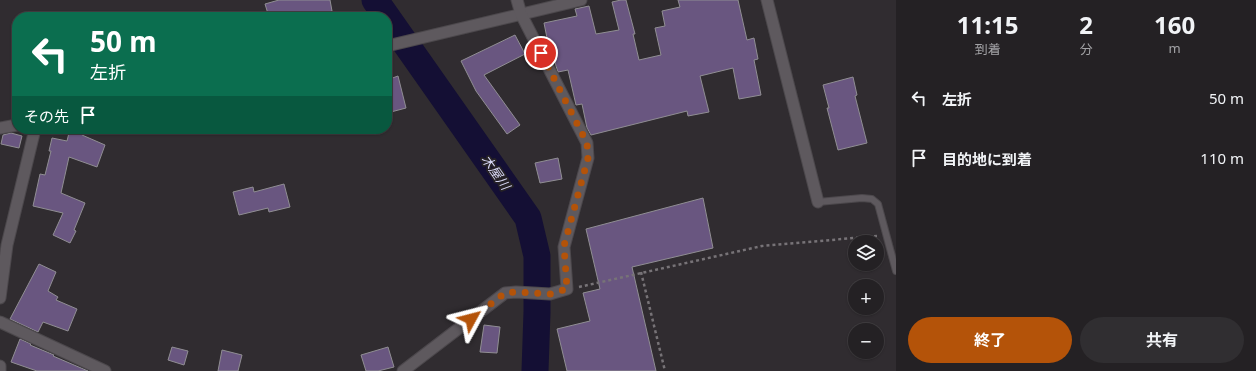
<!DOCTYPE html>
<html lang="ja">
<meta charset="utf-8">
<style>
:root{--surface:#242124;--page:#302e31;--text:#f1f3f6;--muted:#a3a3a6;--line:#413e41;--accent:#b45309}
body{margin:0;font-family:"Noto Sans","Noto Sans JP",sans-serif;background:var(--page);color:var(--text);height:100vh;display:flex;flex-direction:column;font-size:15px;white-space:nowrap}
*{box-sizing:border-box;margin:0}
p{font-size:13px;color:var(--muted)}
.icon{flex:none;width:22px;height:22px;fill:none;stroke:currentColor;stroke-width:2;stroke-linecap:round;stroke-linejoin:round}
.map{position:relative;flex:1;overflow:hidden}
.side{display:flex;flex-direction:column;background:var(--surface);width:360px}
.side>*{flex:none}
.banner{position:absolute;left:12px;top:12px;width:380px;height:122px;border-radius:16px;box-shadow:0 1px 3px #0004,0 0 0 1px var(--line);background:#0b6e4f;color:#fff;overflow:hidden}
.buttons{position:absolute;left:848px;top:235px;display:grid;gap:8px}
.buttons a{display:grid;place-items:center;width:36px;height:36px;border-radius:50%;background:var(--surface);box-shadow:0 1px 3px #0004,0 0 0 1px var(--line);font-size:20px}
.pin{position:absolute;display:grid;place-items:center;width:34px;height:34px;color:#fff;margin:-17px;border:2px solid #fff;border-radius:50%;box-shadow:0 1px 4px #0007}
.me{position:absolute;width:44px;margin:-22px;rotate:52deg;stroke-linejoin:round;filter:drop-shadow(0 0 3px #0008)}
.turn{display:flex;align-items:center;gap:14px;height:84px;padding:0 12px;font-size:18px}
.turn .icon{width:52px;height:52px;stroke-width:2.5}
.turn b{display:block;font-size:28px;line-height:34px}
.then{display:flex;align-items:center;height:38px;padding:0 12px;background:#0003;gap:8px;font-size:15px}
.eta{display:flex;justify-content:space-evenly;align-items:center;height:68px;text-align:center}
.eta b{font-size:24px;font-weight:700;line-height:28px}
.cta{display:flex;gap:8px;margin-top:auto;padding:8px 12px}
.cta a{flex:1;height:46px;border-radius:24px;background:var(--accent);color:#fff;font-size:16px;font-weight:700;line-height:46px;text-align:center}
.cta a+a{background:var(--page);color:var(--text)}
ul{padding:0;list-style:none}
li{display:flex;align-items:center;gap:12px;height:60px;padding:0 12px}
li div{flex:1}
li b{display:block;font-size:15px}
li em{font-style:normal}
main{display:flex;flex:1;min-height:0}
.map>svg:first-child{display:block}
</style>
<main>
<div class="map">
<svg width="896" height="371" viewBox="0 0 896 371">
<rect width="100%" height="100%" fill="#302c30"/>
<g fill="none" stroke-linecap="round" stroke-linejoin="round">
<path stroke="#140f34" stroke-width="27" d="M375,0l153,218 9,38v56l-2,59"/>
</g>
<g fill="#695680" stroke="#908e93">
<path d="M279,0h51l2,11 -23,6h-40l-4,-13z"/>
<path d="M621,0h5l9,34h-2l6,26 22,-5 -6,-27 10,-2 -3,-15 18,-4 -2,-7h60l9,40 7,-2 4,21 -4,1 7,35 -22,4 -6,-31 -33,8 9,36 -21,4 -1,-5 -96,24 -4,-7 -5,-24 -6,1 -8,-35 -10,2 -2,-6 -5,-23h-3l-4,-20 33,-7 -2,-7 14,-3 7,28 23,-4 -7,-28z"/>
<path d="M515,35l10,19 -41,21 36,50 -13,9 -31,-43 -15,-30z"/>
<path d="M398,76l8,32 -19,5v-33z"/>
<path d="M853,77l4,18 -2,1 12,47 -29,7 -11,-42h2l-6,-23z"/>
<path d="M70,129h13l-1,6 23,10 -8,22 -28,-10 -8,36 24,10 -11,27 2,1 -6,12 -17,-8 10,-22 -30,-7 7,-32 5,1 6,-24h-2l3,-13 15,3z"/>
<path d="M11,133l11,3 -3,12 -18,-4 2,-9z"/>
<path d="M558,158l4,21 -22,4 -5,-20z"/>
<path d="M284,184l6,23 -21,5 -1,-4 -29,7 -6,-23 20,-5 1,5z"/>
<path d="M703,198l10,50 -81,19 24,104h-89l-10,-42 33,-8 -7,-28 17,-4 -14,-60z"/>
<path d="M39,264l17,8 -8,19 10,6 -2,3 21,9 -9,22 -25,-9 -5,10 -28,-13z"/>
<path d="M484,325l16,2 -3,26 -17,-1z"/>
<path d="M20,339l11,5 -1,1 24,10 -1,1 35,15h-51l-26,-9z"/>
<path d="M172,347l16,4 -4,14 -16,-5z"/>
<path d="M388,347l6,20 -16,4h-12l-5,-16z"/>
<path d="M222,350l20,5 -4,16h-20z"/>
</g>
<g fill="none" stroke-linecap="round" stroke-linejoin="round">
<g stroke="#4c484c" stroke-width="8">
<path id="service" d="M818,202l44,-4 10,1 6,5 18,67"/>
</g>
<g stroke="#4c484c" stroke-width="13">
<g id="minor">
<path d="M767,0l51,202"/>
<path d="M387,46l194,-46"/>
<path d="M0,128l17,-3"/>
<path d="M0,298l7,-53 28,-116"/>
<path d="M0,322l105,49"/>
<path d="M0,366v5"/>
<path d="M403,371l102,-78 11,-1 34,2 17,-5 -3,-42 24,-89 -1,-15 -66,-129 -4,-14"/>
</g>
</g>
<g stroke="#777377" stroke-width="2.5" stroke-dasharray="3 3" stroke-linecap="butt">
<path d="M641,272l24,99"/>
<path d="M579,287l183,-41 115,-10"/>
</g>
<use href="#service" stroke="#5e595e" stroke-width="6"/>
<use href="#minor" stroke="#5e595e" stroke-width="11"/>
</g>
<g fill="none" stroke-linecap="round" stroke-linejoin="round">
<path stroke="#b45309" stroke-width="7" stroke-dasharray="0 12.6" d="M471,319l34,-26 11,-1 34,2 17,-5 -3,-43 24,-88 -1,-15 -46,-90"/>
</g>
<g text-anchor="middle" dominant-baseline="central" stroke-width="3.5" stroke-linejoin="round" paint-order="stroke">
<g font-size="13" font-style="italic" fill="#d6d6f4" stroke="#262226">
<text transform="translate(496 172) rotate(55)">木屋川</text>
</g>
</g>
</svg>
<div class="buttons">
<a><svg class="icon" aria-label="layers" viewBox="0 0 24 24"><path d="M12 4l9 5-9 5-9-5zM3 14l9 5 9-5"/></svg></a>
<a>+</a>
<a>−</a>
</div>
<div class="pin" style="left:541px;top:53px;background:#d93025"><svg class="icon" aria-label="arrive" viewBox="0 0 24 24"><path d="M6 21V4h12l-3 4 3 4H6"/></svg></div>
<svg class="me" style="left:471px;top:319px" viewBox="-20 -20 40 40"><path d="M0-17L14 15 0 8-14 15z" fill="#b45309" stroke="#fff" stroke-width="4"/></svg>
<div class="banner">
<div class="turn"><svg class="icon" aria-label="left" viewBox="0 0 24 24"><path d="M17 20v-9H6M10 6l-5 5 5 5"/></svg><div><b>50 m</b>左折</div></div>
<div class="then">その先<svg class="icon" aria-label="arrive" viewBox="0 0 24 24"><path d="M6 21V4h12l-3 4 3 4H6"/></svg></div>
</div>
</div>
<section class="side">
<div class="eta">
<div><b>11:15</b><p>到着</p></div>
<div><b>2</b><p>分</p></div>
<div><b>160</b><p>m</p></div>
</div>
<ul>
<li><svg class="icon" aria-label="left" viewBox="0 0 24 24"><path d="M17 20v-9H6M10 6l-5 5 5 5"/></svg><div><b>左折</b></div><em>50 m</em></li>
<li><svg class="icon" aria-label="arrive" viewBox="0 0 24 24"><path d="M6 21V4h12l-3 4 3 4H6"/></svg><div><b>目的地に到着</b></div><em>110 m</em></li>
</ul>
<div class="cta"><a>終了</a><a>共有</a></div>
</section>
</main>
